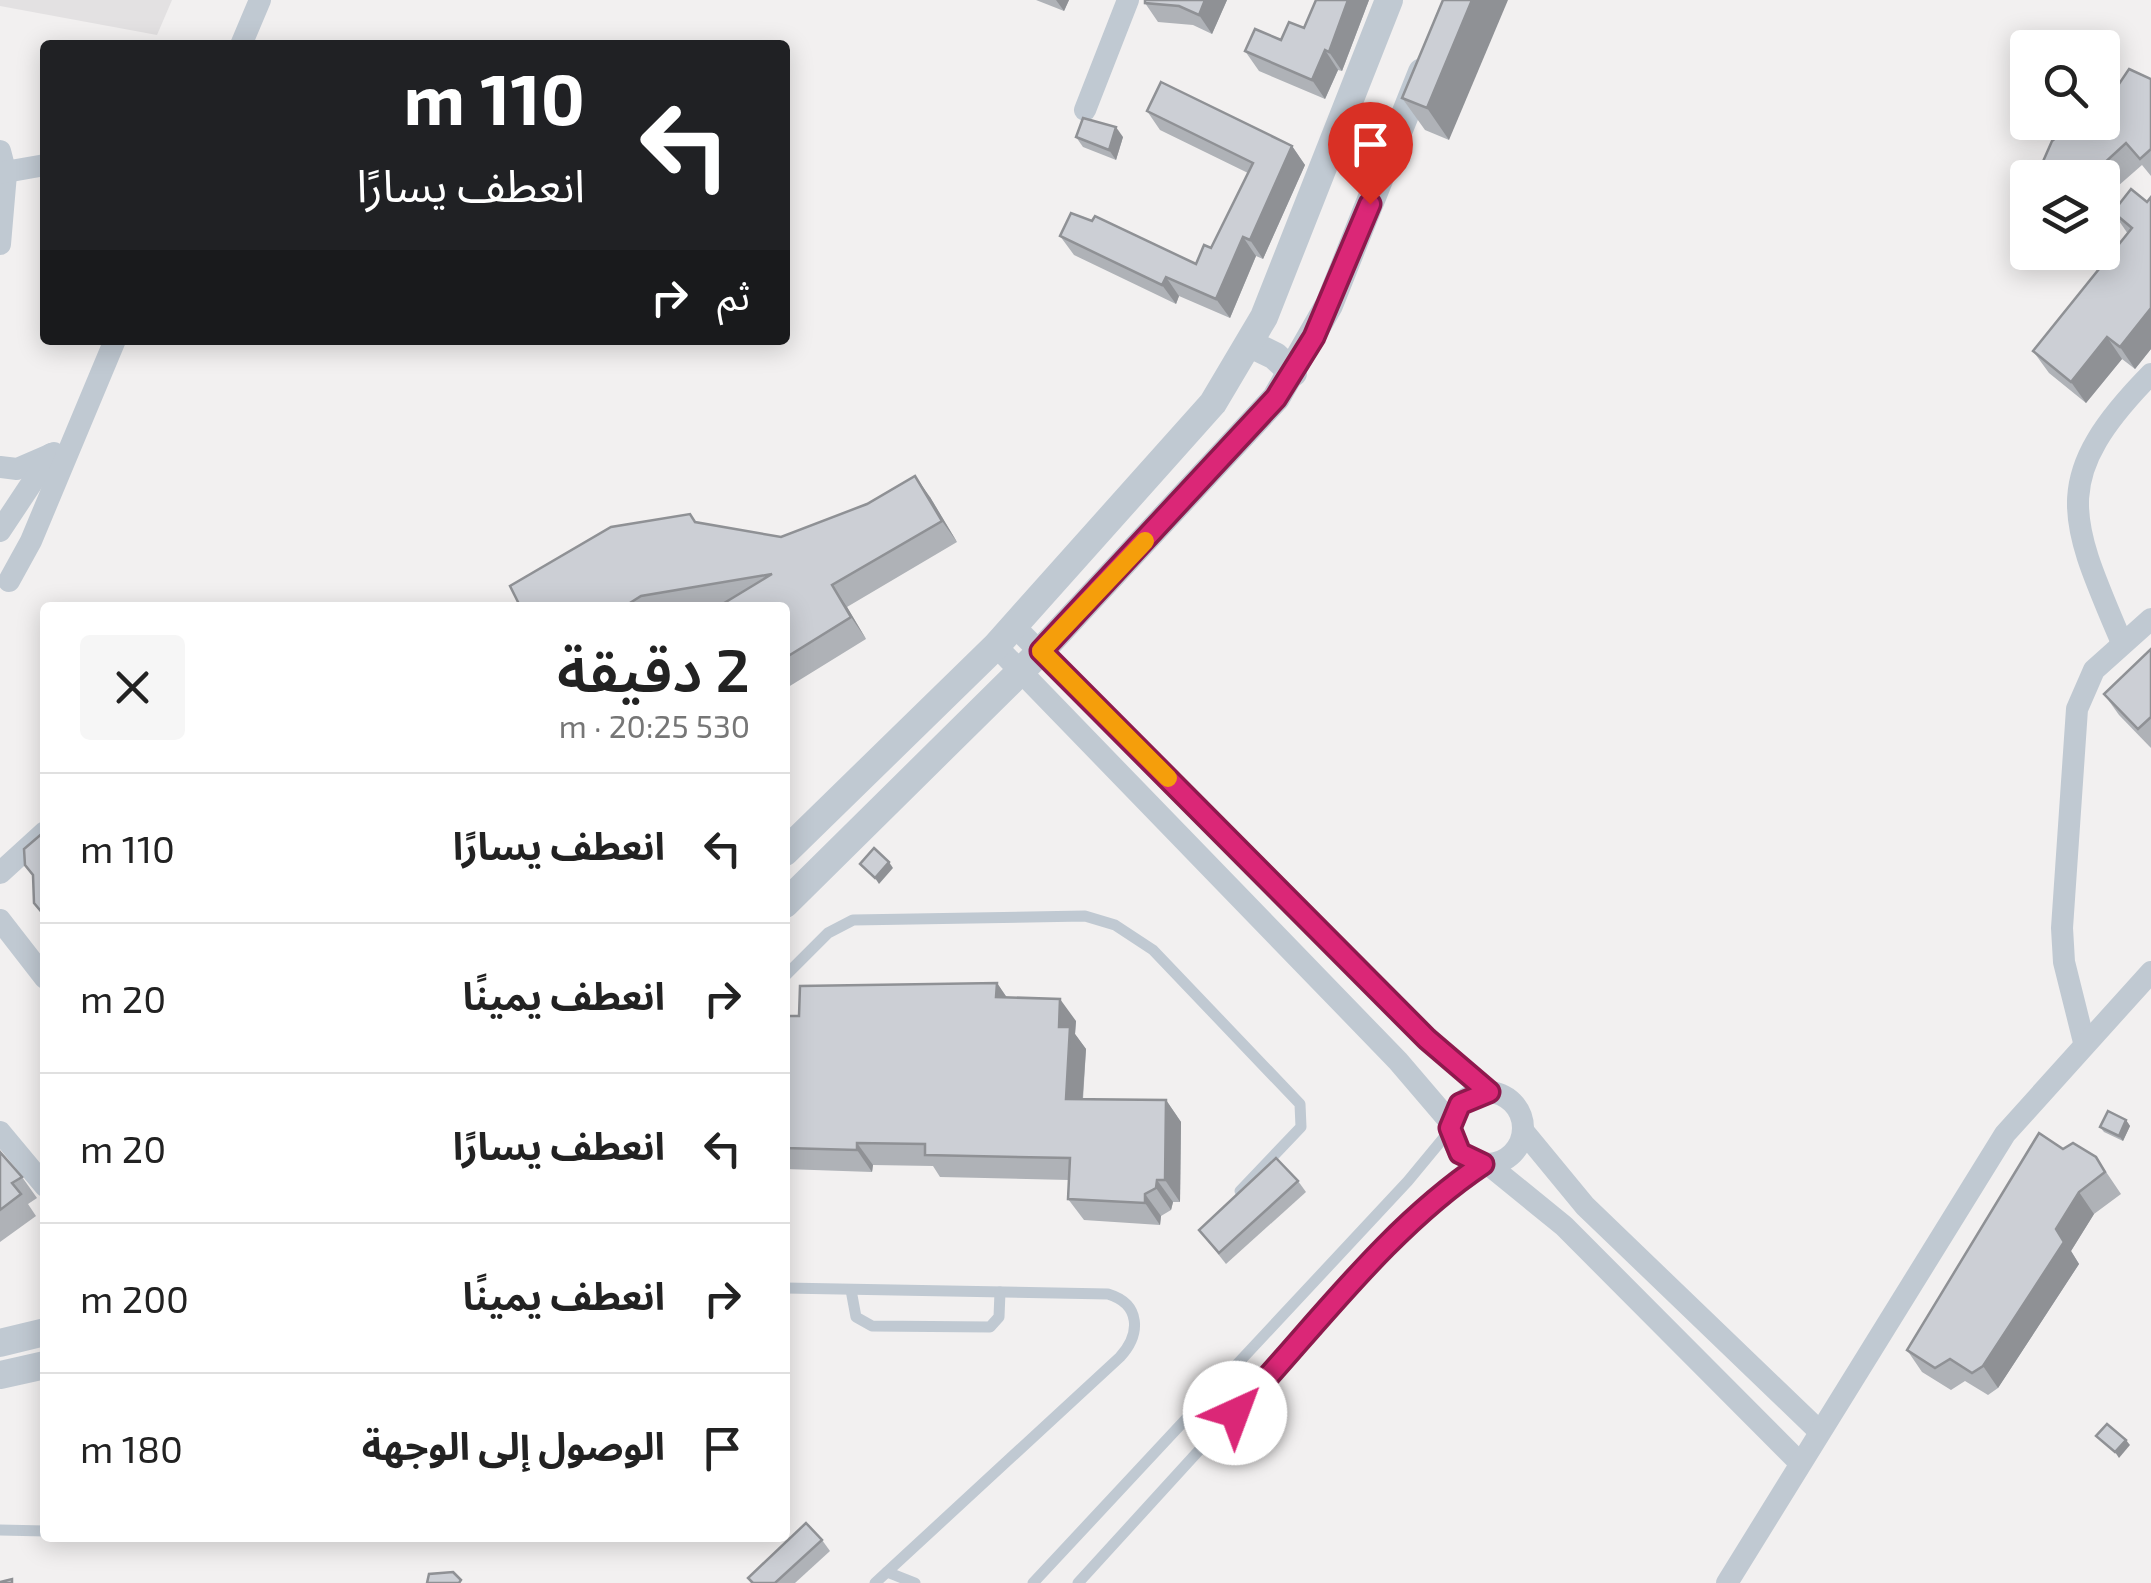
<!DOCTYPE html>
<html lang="ar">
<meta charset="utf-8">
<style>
:root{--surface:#fff;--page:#f6f6f6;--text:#222;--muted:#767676;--line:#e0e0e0}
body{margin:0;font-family:"Exo 2","Noto Sans Arabic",sans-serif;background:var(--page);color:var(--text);direction:rtl;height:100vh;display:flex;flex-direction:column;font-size:38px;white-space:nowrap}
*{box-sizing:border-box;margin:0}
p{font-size:32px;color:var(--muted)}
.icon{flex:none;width:55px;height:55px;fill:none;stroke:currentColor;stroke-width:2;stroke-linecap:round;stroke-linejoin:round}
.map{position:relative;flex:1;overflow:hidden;direction:ltr}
.panel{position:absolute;left:40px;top:602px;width:750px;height:940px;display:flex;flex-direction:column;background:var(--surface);border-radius:10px;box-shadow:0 5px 25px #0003;direction:rtl}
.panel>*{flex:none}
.banner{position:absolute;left:40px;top:40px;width:750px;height:305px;border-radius:10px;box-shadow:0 5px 25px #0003;direction:rtl;background:#202124;color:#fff;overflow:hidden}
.fabs{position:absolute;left:2010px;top:30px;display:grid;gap:20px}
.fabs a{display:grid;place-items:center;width:110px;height:110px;border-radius:10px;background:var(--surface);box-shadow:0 5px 25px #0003;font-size:50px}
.pin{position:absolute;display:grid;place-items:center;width:85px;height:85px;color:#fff;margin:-102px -42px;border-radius:50% 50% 50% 0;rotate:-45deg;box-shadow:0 0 10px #0007}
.pin .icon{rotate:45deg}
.me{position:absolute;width:110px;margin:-55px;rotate:43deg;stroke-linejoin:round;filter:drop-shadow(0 0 8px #0008)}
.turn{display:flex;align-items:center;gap:35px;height:210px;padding:0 40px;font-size:45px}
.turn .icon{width:130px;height:130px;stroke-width:2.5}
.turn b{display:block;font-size:70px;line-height:85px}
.then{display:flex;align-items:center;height:95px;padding:0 40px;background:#0003;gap:20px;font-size:38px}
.round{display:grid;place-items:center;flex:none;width:105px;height:105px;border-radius:10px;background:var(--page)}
.summary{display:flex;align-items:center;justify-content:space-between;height:170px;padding:0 40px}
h1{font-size:60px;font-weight:600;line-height:75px}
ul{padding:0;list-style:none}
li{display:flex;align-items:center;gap:30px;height:150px;padding:0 40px;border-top:2px solid var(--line)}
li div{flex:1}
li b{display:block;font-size:38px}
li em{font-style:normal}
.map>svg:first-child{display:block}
</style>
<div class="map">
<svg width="2151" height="1583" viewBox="0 0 2151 1583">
<rect width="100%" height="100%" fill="#f2f0f0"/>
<path fill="#e3e1e2" d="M0,0h172l-15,35 -157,-29z"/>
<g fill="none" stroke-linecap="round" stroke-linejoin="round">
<g stroke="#c0c9d2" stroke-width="11">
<path d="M785,976l43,-43 25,-13 232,-4 30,9 38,25 147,154 1,23 -61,64"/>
<path d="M785,1288l323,6c33,10 33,40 12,63l-245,226"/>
<path d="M851,1290l5,27 16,9 118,1 9,-10 1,-25"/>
<path d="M0,1530l45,1"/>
<path d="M887,1572l28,11"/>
<path d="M1033,1583l375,-402 43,-52"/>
<path d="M1078,1583l282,-309 57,-56 66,-54"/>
</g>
<g stroke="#c0c9d2" stroke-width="22">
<path d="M241,45l19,-45"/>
<path d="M1085,110l43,-110"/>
<path d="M0,151l6,23 -6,70"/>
<path d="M0,173l45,-8"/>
<path d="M0,467l17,2 37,-16"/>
<path d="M0,531l51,-77"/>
<path d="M9,581l22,-40 84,-201"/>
<path d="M1015,627l397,398 77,66"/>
<path d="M2122,643c-53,-125 -74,-164 29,-269"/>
<path d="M996,646l402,415 53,62"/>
<path d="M0,873l45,-41"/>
<path d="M0,920l45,58"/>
<path d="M2084,1042l-20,-80 -2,-34 15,-219 17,-39 57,-51"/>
<circle cx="1487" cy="1128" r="36"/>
<path d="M0,1132l45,54"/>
<path d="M1524,1132l61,74 233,224"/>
<path d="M1489,1165l75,61 236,237"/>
<path d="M1727,1583l278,-449 146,-162"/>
</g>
<g stroke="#c0c9d2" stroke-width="28">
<path d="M1250,344l25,12 18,17"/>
<path d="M785,852l211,-206 217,-243 51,-86 125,-317"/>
<path d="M785,904l256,-253 235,-253 53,-93 93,-233"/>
<path d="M0,1343l45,-11"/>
<path d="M0,1375l45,-10"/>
</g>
</g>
<g fill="#afb2b7">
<path d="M1036,0h33l-5,11z"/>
<path d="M1227,0l-15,34 -19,-9 -35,-3 -13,-19z"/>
<path d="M1316,0h53l-27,71 -4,-1 -13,29 -66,-28 -14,-20 36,-11 23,-12z"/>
<path d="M1443,0l6,140 -24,-10 -23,-32z"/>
<path d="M2151,79v97l-9,-11 -40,35v-22h-52l-9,-12z"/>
<path d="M1147,111l145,35 13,19 -42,94 -7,-3 -26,62 -51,-22 -3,8 -102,-49 -14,-19 136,28 15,-16 37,-75 -88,-43z"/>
<path d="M1076,137h47l-7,23 -33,-13z"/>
<path d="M2151,197v152l-16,20 -13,-10 -36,44 -37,-30 -16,-22 95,-117 -15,-22 34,-10z"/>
<path d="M2056,252h20l-11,11z"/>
<path d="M930,497l27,45 -110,65 19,32 -81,50v-81h-264l175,-86 85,15z"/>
<path d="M2151,649v99l-32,-33 -15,-21z"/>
<path d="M997,983l10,15 69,23 -1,13 11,15 -3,51h83l15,22 -1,80h-7l-2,8 -10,6 -1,9 -76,-5 -16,-21 1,-19 -129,-3 -7,-11 -60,-1 -1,7 -87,-3v-153h14z"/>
<path d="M2126,1120l4,6 -7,15 -19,-9 -4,-5z"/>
<path d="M2063,1149l33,8 25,37 -27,20 -23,37 8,13 -81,124 -10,7 -23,-14 -14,9 -29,-18 -15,-22z"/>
<path d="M0,1152l22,25 15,21 -9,6 8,12 -36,26z"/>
<path d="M1298,1181l8,11 -80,72 -27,-34z"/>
<path d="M822,1540l8,11 -35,32h-44l-3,-5z"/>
</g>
<g fill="#8f9195">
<path d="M1056,0h13l-5,11z"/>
<path d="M1205,0h22l-15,34 -13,-19z"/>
<path d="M1348,0h21l-27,71 -13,-19z"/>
<path d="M1472,0h36l-59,140 -22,-32z"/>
<path d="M1325,50l13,20 -13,29 -13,-19z"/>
<path d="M1116,127l7,10 -7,23 -7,-10z"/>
<path d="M1292,146l13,19 -42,94 -13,-19z"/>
<path d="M1243,237l13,19 -26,62 -14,-19z"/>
<path d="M1166,277l13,19 -3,8 -14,-19z"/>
<path d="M2151,308v41l-16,20 -15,-22z"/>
<path d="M2107,337l15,22 -36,44 -15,-21z"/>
<path d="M915,476l15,21 27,45 -15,-21z"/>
<path d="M832,585l15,22 19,32 -15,-22z"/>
<path d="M889,862l4,6 -14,16 -4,-6z"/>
<path d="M997,983l15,22 -16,-8z"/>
<path d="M1060,999l16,22 -1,13 11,15 -5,72 -15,-22 -7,-72z"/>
<path d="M1166,1100l15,22 -1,80 -15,-22z"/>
<path d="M2126,1120l4,6 -7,15 -4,-5z"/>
<path d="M857,1143l16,22 -1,7 -15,-22z"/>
<path d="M1157,1180l16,22 -2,8 -15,-22z"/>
<path d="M2079,1192l15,22 -23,37 8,13 -81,124 -15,-22 73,-137z"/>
<path d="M1145,1194l16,22 -1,9 -15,-22z"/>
<path d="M2126,1440l4,5 -11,13 -4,-6z"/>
</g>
<g fill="#cccfd5" stroke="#8f9195" stroke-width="2.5">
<path d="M1145,0h60l-6,15 -20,-9 -34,-3z"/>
<path d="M1316,0h32l-19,52 -4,-2 -13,30 -67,-29 10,-22 26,11 8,-18 15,6z"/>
<path d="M1443,0h29l-45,108 -25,-10z"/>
<path d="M2129,69l22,10v70l-11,10 -14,-16 -38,35h-36l-11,-12 11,-25 23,-19h27v-22l13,-10z"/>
<path d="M1161,82l131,64 -42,94 -7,-3 -27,62 -50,-22 -4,8 -102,-49 11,-23 21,8 3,-5 101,48 8,-19 7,3 42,-85 -106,-52z"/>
<path d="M1083,118l33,9 -7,23 -33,-13z"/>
<path d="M2131,189l16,13 4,-5v111l-31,39 -13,-10 -36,45 -38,-31 99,-123 -19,-16z"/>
<path d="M915,476l27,45 -110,64 19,32 -66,41v-50h-69l56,-34 -131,22 -19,12h-101l-11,-22 101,-59 79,-13 5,8 86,15 86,-33z"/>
<path d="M2151,649v68l-13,12 -34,-35z"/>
<path d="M45,831v85l-11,-13 -1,-28 -8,-10 -1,-16z"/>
<path d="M874,848l15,14 -14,16 -15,-14z"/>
<path d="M997,983l-1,14 64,2 -1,28h11l-4,72 100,1 -1,80h-8l-1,8 -11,6v9l-77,-4 2,-41 -145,-3v-11l-68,-1v7l-72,-2v-132h14l1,-30z"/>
<path d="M2108,1111l18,9 -7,16 -19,-9z"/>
<path d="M2039,1133l24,16 10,-6 23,14 9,15 -26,20 -23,37 8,13 -81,124 -11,7 -22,-14 -15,9 -28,-18z"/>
<path d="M0,1152l22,25 -10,6 9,11 -21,16z"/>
<path d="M1276,1158l22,23 -79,72 -20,-23z"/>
<path d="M2107,1424l19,16 -11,12 -19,-16z"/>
<path d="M806,1523l16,17 -47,43h-22l-5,-5z"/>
<path d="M453,1572l8,8 -2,3h-32l2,-9z"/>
<path d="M12,1579v4h-12v-1z"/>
</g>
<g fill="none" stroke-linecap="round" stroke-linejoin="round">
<g stroke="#8e194d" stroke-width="25">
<path id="route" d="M1235,1413c79,-84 151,-184 248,-249l-23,-11 -10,-25 10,-24 29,-12 -62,-53 -386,-388 235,-253 38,-61 56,-133"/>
</g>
<use href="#route" stroke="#db2777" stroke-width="18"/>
<path stroke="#f59e0b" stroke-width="18" d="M1145,541l-104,110 127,127"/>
</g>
</svg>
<div class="fabs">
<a><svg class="icon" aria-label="search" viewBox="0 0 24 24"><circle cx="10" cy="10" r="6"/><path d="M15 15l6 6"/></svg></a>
<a><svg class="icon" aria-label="layers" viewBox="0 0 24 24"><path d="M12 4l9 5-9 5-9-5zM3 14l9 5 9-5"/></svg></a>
</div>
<div class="pin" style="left:1370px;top:204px;background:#d93025"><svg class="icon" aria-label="arrive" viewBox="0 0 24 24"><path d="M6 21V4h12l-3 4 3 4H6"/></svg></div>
<svg class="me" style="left:1235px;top:1413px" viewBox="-20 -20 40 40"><circle r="19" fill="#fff"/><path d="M0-13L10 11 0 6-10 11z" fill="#db2777"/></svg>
<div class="banner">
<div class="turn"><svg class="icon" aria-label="left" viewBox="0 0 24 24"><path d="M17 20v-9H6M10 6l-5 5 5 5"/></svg><div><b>110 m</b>انعطف يسارًا</div></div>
<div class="then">ثم<svg class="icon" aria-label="right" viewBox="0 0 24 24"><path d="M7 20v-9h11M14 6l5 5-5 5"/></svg></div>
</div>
<section class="panel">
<div class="summary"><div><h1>2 دقيقة</h1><p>530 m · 20:25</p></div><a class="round"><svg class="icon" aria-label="close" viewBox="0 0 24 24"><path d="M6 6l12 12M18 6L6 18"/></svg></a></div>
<ul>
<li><svg class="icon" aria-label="left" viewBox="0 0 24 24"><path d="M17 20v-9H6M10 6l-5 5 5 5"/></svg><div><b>انعطف يسارًا</b></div><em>110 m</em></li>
<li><svg class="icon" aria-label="right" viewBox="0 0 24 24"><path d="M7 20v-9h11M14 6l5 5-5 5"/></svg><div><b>انعطف يمينًا</b></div><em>20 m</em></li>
<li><svg class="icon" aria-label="left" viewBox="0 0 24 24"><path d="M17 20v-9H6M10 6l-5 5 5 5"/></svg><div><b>انعطف يسارًا</b></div><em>20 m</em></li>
<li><svg class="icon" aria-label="right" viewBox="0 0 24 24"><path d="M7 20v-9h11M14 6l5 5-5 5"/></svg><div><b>انعطف يمينًا</b></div><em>200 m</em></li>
<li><svg class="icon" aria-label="arrive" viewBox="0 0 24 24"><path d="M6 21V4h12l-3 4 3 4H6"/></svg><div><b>الوصول إلى الوجهة</b></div><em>180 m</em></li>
</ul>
</section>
</div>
